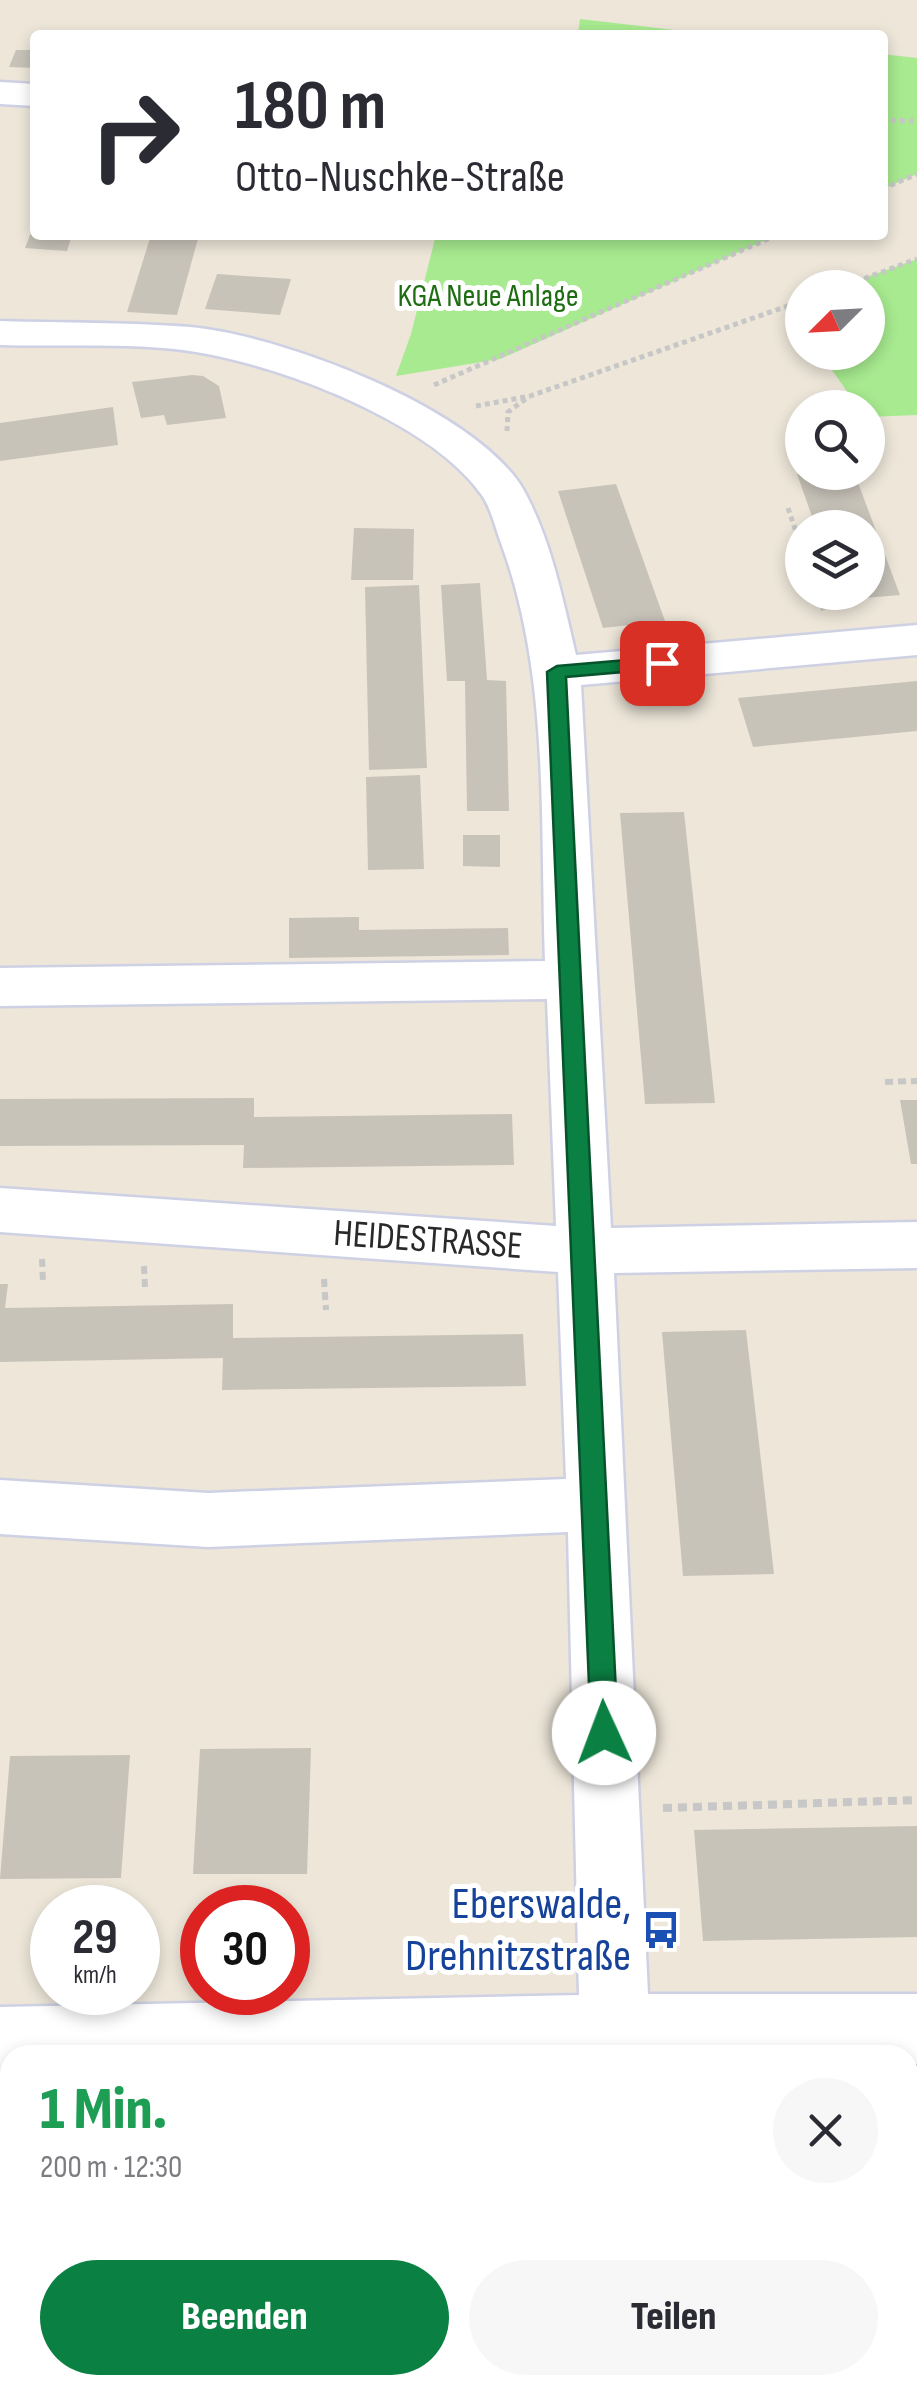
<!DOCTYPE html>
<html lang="de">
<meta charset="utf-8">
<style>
:root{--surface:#fff;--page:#f7f7f7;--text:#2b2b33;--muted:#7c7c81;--accent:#0b8043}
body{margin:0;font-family:"Sofia Sans Condensed",sans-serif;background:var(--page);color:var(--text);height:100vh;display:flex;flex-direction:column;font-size:38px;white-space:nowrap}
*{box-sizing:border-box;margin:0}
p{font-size:32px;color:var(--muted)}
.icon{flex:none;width:55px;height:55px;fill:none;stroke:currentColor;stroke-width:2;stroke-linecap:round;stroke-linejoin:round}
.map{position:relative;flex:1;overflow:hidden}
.drawer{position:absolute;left:0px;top:2045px;width:918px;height:350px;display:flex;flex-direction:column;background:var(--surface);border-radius:30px 30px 0 0;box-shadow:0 5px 15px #0003}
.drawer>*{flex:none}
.banner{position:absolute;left:30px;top:30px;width:858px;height:210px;border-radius:10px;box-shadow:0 5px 15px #0003;background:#fff;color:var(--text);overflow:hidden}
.needle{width:65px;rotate:246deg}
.fabs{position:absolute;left:785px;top:270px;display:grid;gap:20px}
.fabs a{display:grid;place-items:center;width:100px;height:100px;border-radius:50%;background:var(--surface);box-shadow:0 5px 15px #0003;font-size:50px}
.speed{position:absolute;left:30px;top:1885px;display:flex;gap:20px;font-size:50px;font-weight:700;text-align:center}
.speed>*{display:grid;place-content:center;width:130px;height:130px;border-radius:50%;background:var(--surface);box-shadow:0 5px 15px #0003;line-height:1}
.speed small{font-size:25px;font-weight:400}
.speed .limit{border:15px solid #d22;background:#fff;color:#111}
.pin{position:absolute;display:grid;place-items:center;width:85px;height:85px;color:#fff;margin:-42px;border-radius:20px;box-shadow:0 5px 15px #0006}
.me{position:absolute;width:110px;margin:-55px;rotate:358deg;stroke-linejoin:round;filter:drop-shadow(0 0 8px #0008)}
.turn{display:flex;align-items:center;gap:35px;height:210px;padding:0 40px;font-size:45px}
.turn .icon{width:130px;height:130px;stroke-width:2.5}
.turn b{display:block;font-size:70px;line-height:85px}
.round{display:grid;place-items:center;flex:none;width:105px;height:105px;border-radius:52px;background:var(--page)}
.summary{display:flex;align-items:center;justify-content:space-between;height:170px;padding:0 40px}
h1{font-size:60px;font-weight:800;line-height:75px;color:#1e9e55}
.button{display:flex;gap:20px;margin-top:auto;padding:20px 40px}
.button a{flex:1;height:115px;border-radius:60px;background:var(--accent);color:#fff;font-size:40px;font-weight:800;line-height:115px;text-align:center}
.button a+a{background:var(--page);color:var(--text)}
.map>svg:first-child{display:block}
</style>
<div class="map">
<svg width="917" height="2395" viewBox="0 0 917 2395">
<rect width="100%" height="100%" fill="#ede6d9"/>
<path fill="#f1e6c6" d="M908,2109h9v286h-179l-1,-10h171z"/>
<g fill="#a7ea8f">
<path d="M580,19l137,16h-139z"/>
<path d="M882,54l35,4v116l-34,15z"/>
<path d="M436,235h341l-277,124 -104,17 15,-42z"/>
<path d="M917,259v156l-49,2v-9l-10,-1 -38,-54 48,-1v-64l-29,-1z"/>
</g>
<g fill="#c8c3b9">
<path d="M16,50h19v18l-26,-1z"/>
<path d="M35,222v13h37l-5,16 -42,-3z"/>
<path d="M151,235h48l-22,80 -50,-3z"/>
<path d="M217,274l74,5 -11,36 -75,-6z"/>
<path d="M192,375l11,1 16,10 7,32 -59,7 -3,-10 -23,3 -9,-36z"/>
<path d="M113,407l5,38 -118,16v-38z"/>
<path d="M854,472l46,123 -59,5 -3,-8h30v-64h-52l-19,-54z"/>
<path d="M616,484l49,137 -62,7 -45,-137z"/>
<path d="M354,528l60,1 -1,51h-62z"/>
<path d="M480,583l7,97 19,1 3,130h-42l-2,-130h-18l-6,-96z"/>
<path d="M419,585l8,183 -58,2 -4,-183z"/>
<path d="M917,681v50l-164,16 -15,-49z"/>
<path d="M420,775l4,94 -56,1 -2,-93z"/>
<path d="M684,812l31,291 -70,1 -25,-291z"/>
<path d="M463,835h37v32l-37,-1z"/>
<path d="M359,917v13l149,-2 1,27 -220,3v-40z"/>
<path d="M254,1098v19l258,-3 2,51 -271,3 1,-23 -244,1v-47z"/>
<path d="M900,1100h17v64h-6z"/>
<path d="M0,1284h8l-3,24 228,-4v34l290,-4 3,52 -304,4 1,-32 -223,4z"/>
<path d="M746,1330l28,244 -91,2 -21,-244z"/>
<path d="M311,1748l-4,126h-114l7,-125z"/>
<path d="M130,1755l-9,123 -121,1 10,-123z"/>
<path d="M917,1826v111l-214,4 -9,-111z"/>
<path d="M0,2237h10v148h74l-1,10h-83z"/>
<rect x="164" y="2385" width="130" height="10"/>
</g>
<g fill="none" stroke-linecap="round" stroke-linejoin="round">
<g stroke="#ced1e4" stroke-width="5">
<g id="minor">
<path d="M0,82l35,2v22l-35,-2z"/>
<path d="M0,321c63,2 127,1 190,6 91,8 285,81 333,162 28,50 40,111 53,166l341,-30v30l-336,30 30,543 306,-6v46l-303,5 34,721h269v70h-9v-9h-898v22h-10v-70l579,-12 -11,-463 -360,15 -208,-13v-54l208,13 358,-14 -8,-207 -558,-40v-44l556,38 -9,-227 -547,7v-38l545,-7c-5,-139 5,-286 -44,-418 -6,-16 -10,-36 -20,-49 -51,-72 -199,-128 -285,-142 -59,-10 -135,-5 -196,-7z"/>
<path d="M597,2385h76l1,10h-76z"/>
</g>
</g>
<g stroke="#c7c7c7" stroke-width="5" stroke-dasharray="5 4" stroke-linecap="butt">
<path d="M882,120l35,1"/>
<path d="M882,189l35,-15"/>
<path d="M839,288l78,-29"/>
<path d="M434,385l343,-150"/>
<path d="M476,406l54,-10 272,-95"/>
<path d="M507,431l1,-19 19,-14"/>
<path d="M788,508l14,41"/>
<path d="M818,592l1,4"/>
</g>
<g stroke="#c7c7c7" stroke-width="6" stroke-dasharray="8 5" stroke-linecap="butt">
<path d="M819,594l5,16"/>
<path d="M885,1082l32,-1"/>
<path d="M42,1259l1,23"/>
<path d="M144,1266l1,21"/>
<path d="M324,1279l2,31"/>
</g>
<path stroke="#c7c7c7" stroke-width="8" stroke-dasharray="9 6" stroke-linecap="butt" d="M663,1808l254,-8"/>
<use href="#minor" fill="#fff" fill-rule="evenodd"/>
</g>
<path fill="#0b8043" stroke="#07532c" stroke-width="2.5" d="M662,657l7,2v9l-103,9 52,1056 -4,9 -10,3 -9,-3 -4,-9 -44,-1061 10,-6z"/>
<defs>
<g id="bus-bare" transform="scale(3)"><path d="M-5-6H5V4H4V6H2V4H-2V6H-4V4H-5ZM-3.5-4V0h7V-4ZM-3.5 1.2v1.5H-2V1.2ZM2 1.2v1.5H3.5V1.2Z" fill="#1a4fb4" stroke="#fff" stroke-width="2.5" paint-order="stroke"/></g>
</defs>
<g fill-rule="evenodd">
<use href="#bus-bare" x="661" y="1930"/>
</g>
<g text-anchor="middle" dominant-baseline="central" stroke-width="10" stroke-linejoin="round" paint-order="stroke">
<g font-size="32" fill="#1e6d12" stroke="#fff">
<text x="488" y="296">KGA Neue Anlage</text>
</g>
<g font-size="38" fill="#292929" stroke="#fff">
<text transform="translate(428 1240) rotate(4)">HEIDESTRASSE</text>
</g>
<g font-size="45" fill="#164399" stroke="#fff" text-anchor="end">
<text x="631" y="1904">Eberswalde,<tspan x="631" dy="52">Drehnitzstraße</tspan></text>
</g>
</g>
</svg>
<div class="fabs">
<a><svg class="needle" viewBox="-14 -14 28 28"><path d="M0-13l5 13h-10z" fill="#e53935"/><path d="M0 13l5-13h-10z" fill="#7c7c81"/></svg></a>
<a><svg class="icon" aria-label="search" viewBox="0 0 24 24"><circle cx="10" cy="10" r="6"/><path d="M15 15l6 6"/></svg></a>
<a><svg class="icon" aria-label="layers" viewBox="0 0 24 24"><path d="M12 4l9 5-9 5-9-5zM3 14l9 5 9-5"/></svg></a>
</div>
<div class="speed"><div>29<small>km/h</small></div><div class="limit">30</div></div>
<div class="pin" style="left:662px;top:663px;background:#d93025"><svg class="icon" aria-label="arrive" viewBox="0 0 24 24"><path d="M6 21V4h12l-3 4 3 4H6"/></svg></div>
<svg class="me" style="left:604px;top:1733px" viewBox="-20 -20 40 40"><circle r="19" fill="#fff"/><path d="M0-13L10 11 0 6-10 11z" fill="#0b8043"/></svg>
<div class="banner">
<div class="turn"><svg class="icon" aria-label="right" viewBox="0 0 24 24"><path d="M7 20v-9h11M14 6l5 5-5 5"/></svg><div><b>180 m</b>Otto-Nuschke-Straße</div></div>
</div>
<section class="drawer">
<div class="summary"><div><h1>1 Min.</h1><p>200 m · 12:30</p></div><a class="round"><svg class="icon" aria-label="close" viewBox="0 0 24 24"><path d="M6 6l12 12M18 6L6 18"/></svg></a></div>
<div class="button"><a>Beenden</a><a>Teilen</a></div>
</section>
</div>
